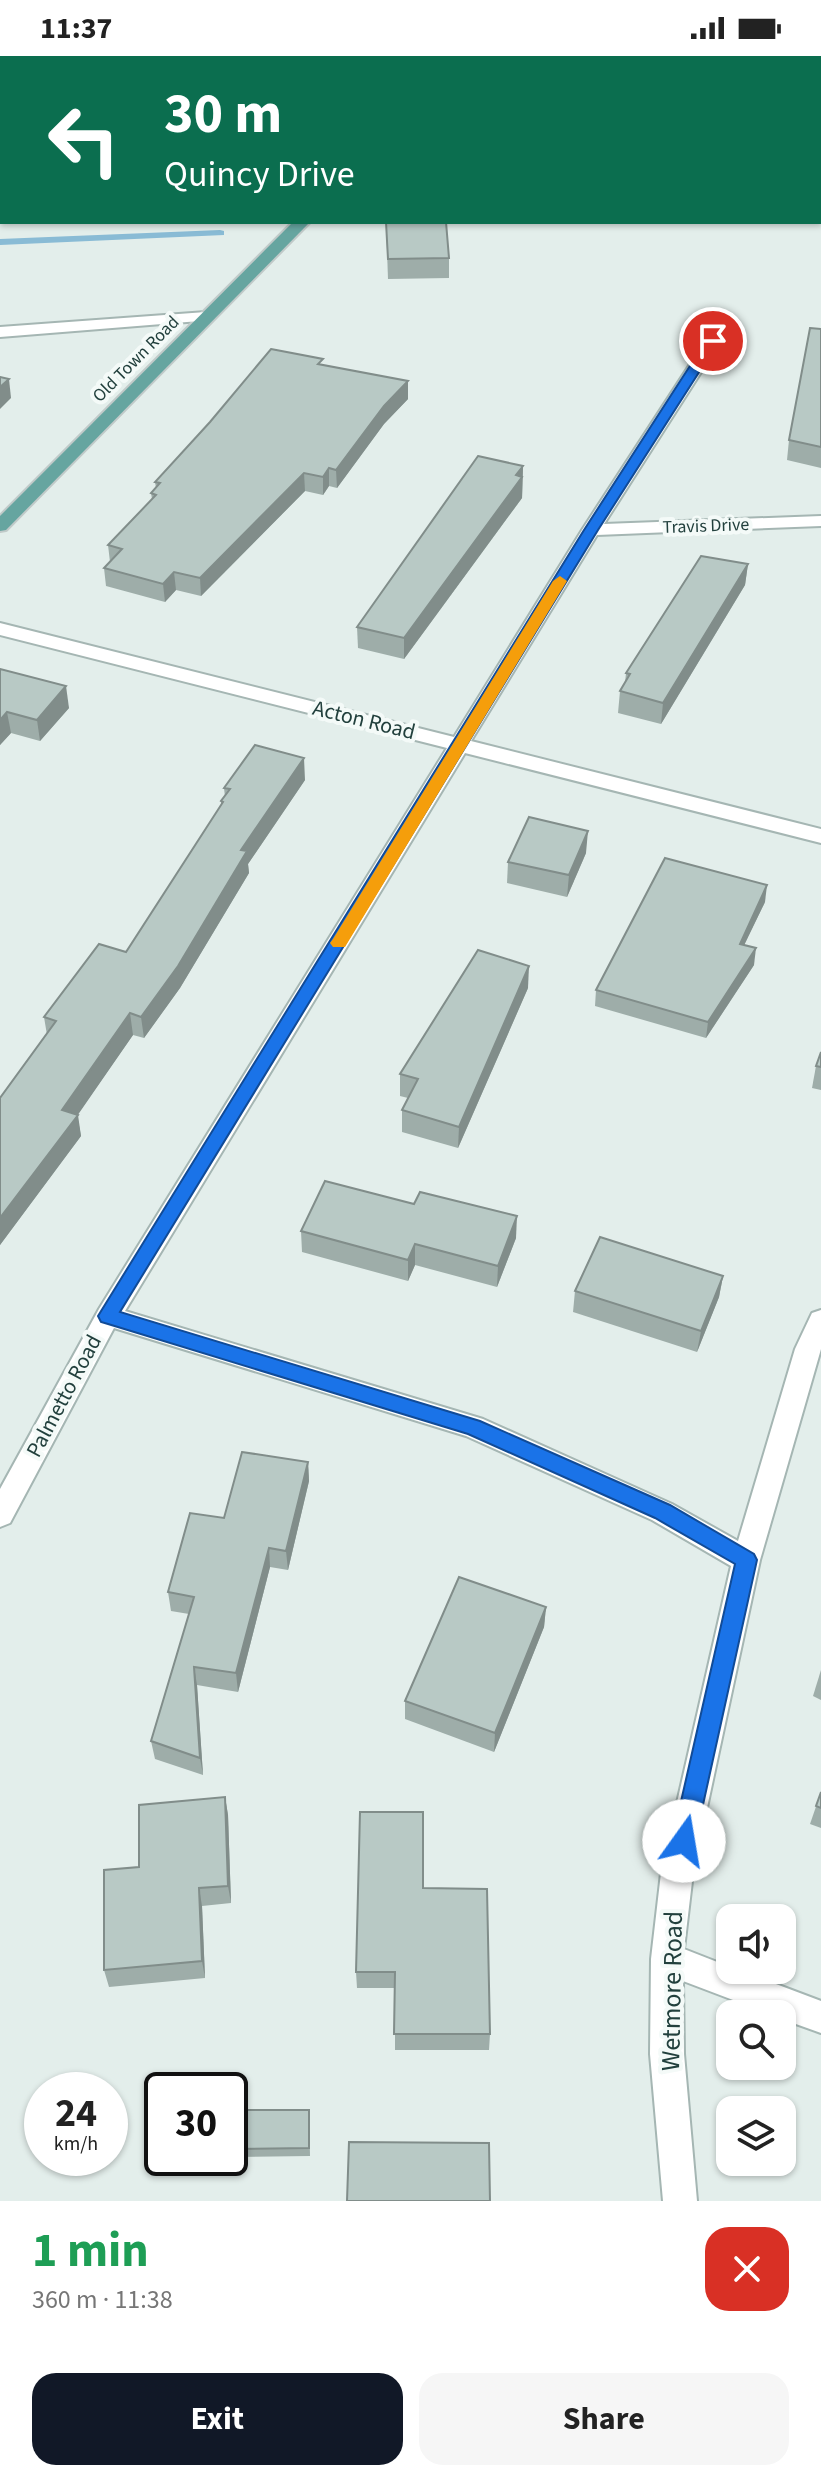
<!DOCTYPE html>
<meta charset="utf-8">
<style>
:root{--surface:#fff;--page:#f6f6f6;--text:#222;--muted:#767676;--accent:#111827}
body{margin:0;font-family:"Source Sans 3",sans-serif;background:var(--page);color:var(--text);height:100vh;display:flex;flex-direction:column;font-size:30px;white-space:nowrap}
*{box-sizing:border-box;margin:0}
p{font-size:26px;color:var(--muted)}
.icon{flex:none;width:44px;height:44px;fill:none;stroke:currentColor;stroke-width:2;stroke-linecap:round;stroke-linejoin:round}
.map{position:relative;height:2145px;overflow:hidden}
.panel{display:flex;flex-direction:column;background:var(--surface);flex:1}
.panel>*{flex:none}
.hud{position:absolute;left:0px;top:0px;width:822px;height:168px;box-shadow:0 2px 6px #0004;background:#0b6e4f;color:#fff;overflow:hidden}
.fabs{position:absolute;left:716px;top:1848px;display:grid;gap:16px}
.fabs a{display:grid;place-items:center;width:80px;height:80px;border-radius:16px;background:var(--surface);box-shadow:0 2px 6px #0004;font-size:40px}
.speed{position:absolute;left:24px;top:2016px;display:flex;gap:16px;font-size:40px;font-weight:700;text-align:center}
.speed>*{display:grid;place-content:center;width:104px;height:104px;border-radius:50%;background:var(--surface);box-shadow:0 2px 6px #0004;line-height:1}
.speed small{font-size:20px;font-weight:400}
.speed .limit{border:4px solid #111;border-radius:12px;background:#fff;color:#111}
.pin{position:absolute;display:grid;place-items:center;width:68px;height:68px;color:#fff;margin:-34px;border:4px solid #fff;border-radius:50%;box-shadow:0 2px 8px #0007}
.me{position:absolute;width:88px;margin:-44px;rotate:13deg;stroke-linejoin:round;filter:drop-shadow(0 0 6px #0008)}
.turn{display:flex;align-items:center;gap:28px;height:168px;padding:0 32px;font-size:36px}
.turn .icon{width:104px;height:104px;stroke-width:2.5}
.turn b{display:block;font-size:56px;line-height:68px}
.round{display:grid;place-items:center;flex:none;width:84px;height:84px;border-radius:24px;background:var(--page)}
.summary{display:flex;align-items:center;justify-content:space-between;height:136px;padding:0 32px}
h1{font-size:48px;font-weight:700;line-height:60px;color:#1e9e55}
.cta{display:flex;gap:16px;margin-top:auto;padding:16px 32px}
.cta a{flex:1;height:92px;border-radius:24px;background:var(--accent);color:#fff;font-size:32px;font-weight:700;line-height:92px;text-align:center}
.cta a+a{background:var(--page);color:var(--text)}
.status{display:flex;justify-content:space-between;align-items:center;height:56px;padding:0 40px;background:var(--surface);direction:ltr}
.status svg{height:22px;fill:currentColor}
.map>svg:first-child{display:block}
</style>
<div class="status"><b>11:37</b><svg viewBox="0 0 49 12"><path d="M0 12V9h3v3zM5 12V6h3v6zM10 12V3h3v9zM15 12V0h3v12zM26 1h20v11H26zM47 4h2v5h-2z"/></svg></div>
<div class="map">
<svg width="821" height="2145" viewBox="0 0 821 2145">
<rect width="100%" height="100%" fill="#e3eeeb"/>
<g fill="none" stroke-linecap="round" stroke-linejoin="round">
<g fill="#89bbd5" fill-rule="evenodd">
<path d="M821,151v7h-1v-7z"/>
<path d="M220,174l4,1v4l-224,10v-6z"/>
</g>
<g stroke="#a5b6b3" stroke-width="4">
<g id="minor">
<rect x="0" y="5" width="2" height="8"/>
<rect x="820" y="87" width="1" height="8"/>
<rect x="820" y="125" width="1" height="8"/>
<path d="M206,256l8,5 -2,3 -212,17v-10z"/>
<path d="M713,280l8,5 -117,183 217,-8v10l-224,9 -126,206 350,88v14l-356,-90 -340,558 358,108 189,85 66,37 57,-192 17,-36 9,-3v39l-61,211 -67,313 -9,76 46,18v3h9l82,31v32l-39,-14v-5h-12l-87,-33 1,73 13,147h-34l-13,-147 1,-95 10,-86 70,-307 -79,-46 -186,-84 -352,-108 -104,195 -10,4v-38l99,-180 348,-561 -447,-113v-12l454,114 128,-207 123,-189z"/>
</g>
</g>
<g stroke="#c1cac9" stroke-width="4">
<path id="major" d="M293,166h17l-304,308 -6,1v-15z"/>
</g>
<use href="#minor" fill="#fff" fill-rule="evenodd"/>
<use href="#major" fill="#66a5a0" fill-rule="evenodd"/>
</g>
<g fill="#9eada9">
<path d="M32,0h192l1,2h-182z"/>
<path d="M386,166l63,36v20l-61,1z"/>
<path d="M821,273v139l-34,-8 2,-20z"/>
<path d="M323,309l85,34 -24,25 -47,64 -8,-2 -6,9 -18,-4 -104,105 -25,-6 -11,12 -59,-16 -2,-18 6,-6 -2,-17 44,-46 -1,-6 5,-5 -1,-6z"/>
<path d="M523,410l-1,32 -118,161 -46,-11 -1,-21z"/>
<path d="M748,508l-3,21 -84,139 -43,-11 2,-22 5,-8 1,-10z"/>
<path d="M0,613l69,39 -29,33 -29,-8 -11,12z"/>
<path d="M305,724l-57,84 1,9 -69,115 -36,50 -11,-3 -56,80 4,21 -81,109v-147l47,-63 -3,-18 82,-65 95,-147v-4l4,-4 -1,-9z"/>
<path d="M586,797l-19,44 -60,-14 1,-21z"/>
<path d="M765,846l-21,43 10,20 -48,73 -111,-32 1,-16z"/>
<path d="M528,932l-70,160 -56,-16v-22l6,-12 -8,-2v-22z"/>
<path d="M821,996v38l-9,-2 4,-22z"/>
<path d="M301,1175l215,7 -19,49 -82,-22 -7,16 -106,-29z"/>
<path d="M723,1220l-4,21 -22,55 -124,-40 2,-21z"/>
<path d="M308,1406l1,19 -21,89 -18,-3 -32,125 -41,-7 6,90 -48,-16 -4,-18 38,-127 -18,-3 -3,-19 56,-74z"/>
<path d="M546,1551l-2,20 -50,125 -89,-33v-18z"/>
<path d="M821,1614v30l-8,-4z"/>
<path d="M821,1736v36l-11,-4z"/>
<path d="M225,1741l3,18 3,88 -29,3 3,72 -96,9 -5,-17 35,-103z"/>
<path d="M423,1832l67,146 -1,16h-94v-62h-38l-1,-16z"/>
<path d="M230,2054h79l1,46 -80,1z"/>
</g>
<g fill="#818d8a">
<path d="M9,323l2,19 -11,11v-22z"/>
<path d="M408,325v18l-24,25 -47,64 -1,-18 48,-64z"/>
<path d="M523,410l-1,32 -118,161v-21z"/>
<path d="M329,412v18l-6,9v-18z"/>
<path d="M304,417l1,18 -104,105 -1,-18z"/>
<path d="M748,508l-3,21 -84,139 2,-21z"/>
<path d="M174,516l2,18 -11,12 -2,-18z"/>
<path d="M66,630l3,22 -29,33 -3,-21z"/>
<path d="M7,656l4,21 -11,12v-25z"/>
<path d="M304,702l1,22 -57,84 1,9 -69,115 -36,50 -3,-21 100,-167z"/>
<path d="M588,775l-2,22 -19,44 2,-22z"/>
<path d="M767,829l-2,17 -28,58 3,-16z"/>
<path d="M756,892l-2,17 -48,73 2,-16z"/>
<path d="M529,910l-1,22 -70,160 1,-21z"/>
<path d="M130,957l3,22 -58,84 3,-4 3,21 -81,109v-27l62,-108z"/>
<path d="M517,1160l-1,22 -19,49 1,-21z"/>
<path d="M415,1188v21l-7,16v-21z"/>
<path d="M723,1220l-4,21 -22,55 4,-21z"/>
<path d="M308,1406l1,19 -21,89 -2,-19z"/>
<path d="M269,1492l1,19 -32,125 -2,-19z"/>
<path d="M546,1551l-2,20 -50,125 1,-19z"/>
<path d="M194,1611l3,18 6,90 -3,-17z"/>
<path d="M225,1741l3,18 3,88 -3,-17z"/>
<path d="M199,1832l3,18 3,72 -3,-17z"/>
</g>
<g fill="#b8c9c5" stroke="#818d8a" stroke-width="2">
<path d="M104,0h120l1,2h-110z"/>
<rect x="269" y="0" width="50" height="2"/>
<path d="M541,0h208l-2,2h-208z"/>
<path d="M386,166h60l3,36 -61,1z"/>
<path d="M810,272l11,1v118l-32,-7z"/>
<path d="M271,293l52,10 -5,5 90,17 -24,25 -48,64 -7,-2 -6,9 -19,-4 -104,105 -26,-6 -11,12 -59,-16 18,-19 -14,-4 48,-50 -5,-2 9,-10 -5,-1 55,-60z"/>
<path d="M0,321l9,2 -9,8z"/>
<path d="M478,400l45,10 -7,9 6,2 -118,161 -47,-11z"/>
<path d="M701,500l47,8 -85,139 -43,-12 10,-17 -4,-1z"/>
<path d="M0,613l66,17 -29,34 -30,-8 -7,8z"/>
<path d="M255,689l49,13 -63,92 6,1 -69,115 -37,51 -11,-4 -68,97 16,5 -78,103v-120l56,-77 -12,-4 55,-73 27,8 97,-150 -2,-1 9,-12 -6,-1z"/>
<path d="M529,761l59,14 -19,44 -61,-13z"/>
<path d="M665,802l102,27 -27,59 16,4 -48,74 -112,-32z"/>
<path d="M478,894l51,16 -70,161 -57,-17 16,-31 -18,-5z"/>
<path d="M821,996v15l-5,-1z"/>
<path d="M325,1125l89,23 6,-12 97,24 -19,50 -83,-22 -7,16 -107,-29z"/>
<path d="M600,1181l123,39 -22,55 -126,-40z"/>
<path d="M242,1396l66,10 -22,89 -17,-3 -33,125 -42,-6 6,91 -49,-17 43,-144 -26,-5 22,-79 34,5z"/>
<path d="M459,1521l87,30 -51,126 -90,-32z"/>
<path d="M821,1736v16l-5,-2z"/>
<path d="M225,1741l3,89 -29,2 3,73 -98,9v-100l35,-3v-62z"/>
<path d="M360,1756h63v76l64,1 3,145h-96l1,-62h-39z"/>
<path d="M230,2054h79v38l-79,1z"/>
<path d="M349,2086l140,1 1,58h-143z"/>
</g>
<path fill="#1a73e8" stroke="#114b97" stroke-width="2" d="M713,281l6,4 -121,189 -478,782 360,109 190,84 84,49 3,6 -62,281 -3,8 -8,4 -9,-4 -3,-8 63,-277 -80,-46 -187,-84 -360,-110 -7,-2 -3,-6 486,-786 122,-189z"/>
<path fill="#f59e0b" d="M560,520l7,5 -222,366h-12l-3,-4 3,-4 220,-358z"/>
<g text-anchor="middle" dominant-baseline="central" stroke-width="8" stroke-linejoin="round" paint-order="stroke">
<g font-size="18" fill="#22403d" stroke="#f4faf8">
<text transform="translate(136 303) rotate(-45)">Old Town Road</text>
<text transform="translate(706 470) rotate(-2)">Travis Drive</text>
</g>
<g font-size="22" fill="#22403d" stroke="#f4faf8">
<text transform="translate(364 664) rotate(14)">Acton Road</text>
<text transform="translate(64 1340) rotate(-62)">Palmetto Road</text>
</g>
<g font-size="26" fill="#22403d" stroke="#f4faf8">
<text transform="translate(672 1935) rotate(-89)">Wetmore Road</text>
</g>
</g>
</svg>
<div class="fabs">
<a><svg class="icon" aria-label="sound" viewBox="0 0 24 24"><path d="M4 9h4l5-4v14l-5-4H4zM17 9q2 3 0 6"/></svg></a>
<a><svg class="icon" aria-label="search" viewBox="0 0 24 24"><circle cx="10" cy="10" r="6"/><path d="M15 15l6 6"/></svg></a>
<a><svg class="icon" aria-label="layers" viewBox="0 0 24 24"><path d="M12 4l9 5-9 5-9-5zM3 14l9 5 9-5"/></svg></a>
</div>
<div class="speed"><div>24<small>km/h</small></div><div class="limit">30</div></div>
<div class="pin" style="left:713px;top:285px;background:#d93025"><svg class="icon" aria-label="arrive" viewBox="0 0 24 24"><path d="M6 21V4h12l-3 4 3 4H6"/></svg></div>
<svg class="me" style="left:684px;top:1785px" viewBox="-20 -20 40 40"><circle r="19" fill="#fff"/><path d="M0-13L10 11 0 6-10 11z" fill="#1a73e8"/></svg>
<div class="hud">
<div class="turn"><svg class="icon" aria-label="left" viewBox="0 0 24 24"><path d="M17 20v-9H6M10 6l-5 5 5 5"/></svg><div><b>30 m</b>Quincy Drive</div></div>
</div>
</div>
<section class="panel">
<div class="summary"><div><h1>1 min</h1><p>360 m · 11:38</p></div><a class="round" style="background:#d93025;color:#fff"><svg class="icon" aria-label="close" viewBox="0 0 24 24"><path d="M6 6l12 12M18 6L6 18"/></svg></a></div>
<div class="cta"><a>Exit</a><a>Share</a></div>
</section>
